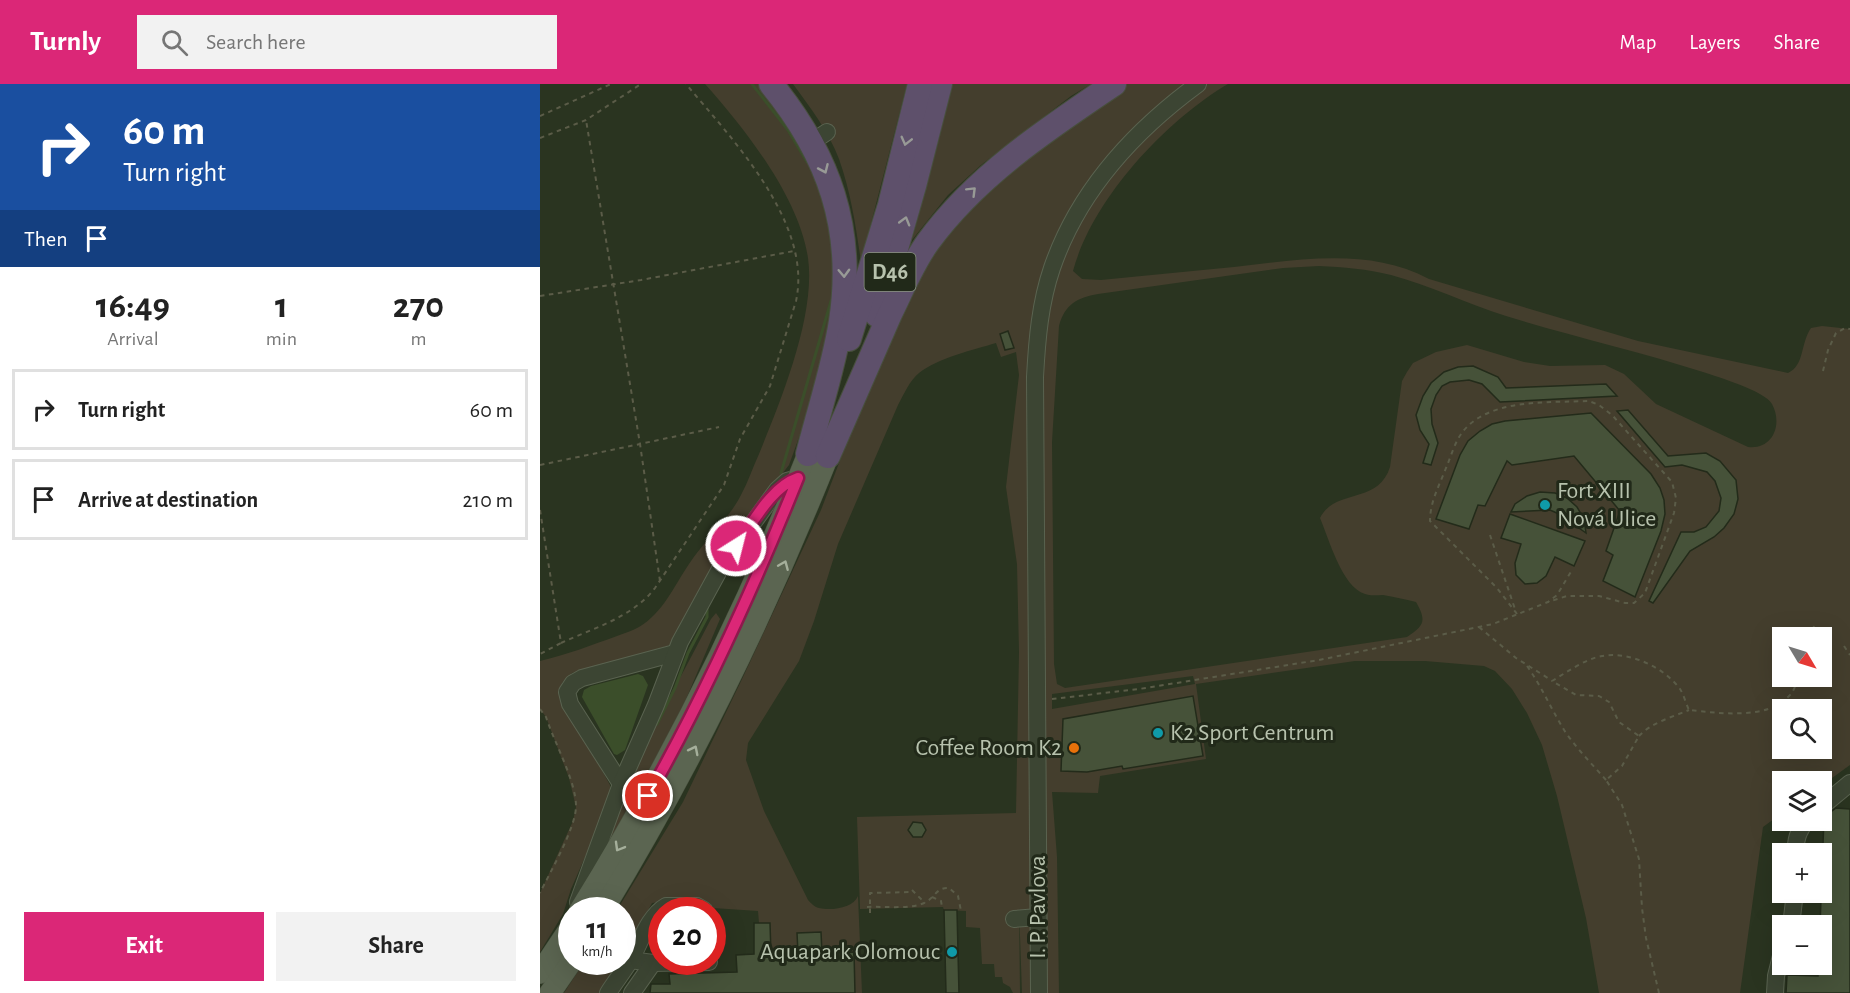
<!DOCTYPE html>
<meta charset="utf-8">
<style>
:root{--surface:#fff;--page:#f2f2f2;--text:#222;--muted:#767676;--line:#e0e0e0;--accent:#db2777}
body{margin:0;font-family:"Alegreya Sans",sans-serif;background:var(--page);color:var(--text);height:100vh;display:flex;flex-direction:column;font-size:22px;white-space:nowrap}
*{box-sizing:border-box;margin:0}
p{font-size:20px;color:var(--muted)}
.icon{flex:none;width:33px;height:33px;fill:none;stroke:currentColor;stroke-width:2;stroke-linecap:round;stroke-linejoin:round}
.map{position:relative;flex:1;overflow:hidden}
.details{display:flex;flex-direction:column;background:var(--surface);width:540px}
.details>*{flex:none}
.hud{background:#1a4fa0;color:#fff;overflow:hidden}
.needle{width:39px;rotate:128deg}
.buttons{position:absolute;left:1232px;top:543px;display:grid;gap:12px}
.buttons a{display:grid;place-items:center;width:60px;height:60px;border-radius:0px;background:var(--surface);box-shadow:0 6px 24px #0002;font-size:30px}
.speed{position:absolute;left:18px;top:813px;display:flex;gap:12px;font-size:30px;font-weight:700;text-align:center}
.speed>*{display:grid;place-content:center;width:78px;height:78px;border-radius:50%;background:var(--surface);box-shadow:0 6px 24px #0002;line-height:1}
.speed small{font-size:15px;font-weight:400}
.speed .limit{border:9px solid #d22;background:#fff;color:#111}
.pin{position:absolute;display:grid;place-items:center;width:51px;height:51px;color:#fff;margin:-26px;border:3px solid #fff;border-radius:50%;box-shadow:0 2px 6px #0007}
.me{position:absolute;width:66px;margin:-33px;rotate:36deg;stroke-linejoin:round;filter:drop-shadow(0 0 4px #0008)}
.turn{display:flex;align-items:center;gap:21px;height:126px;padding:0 24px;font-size:27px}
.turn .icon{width:78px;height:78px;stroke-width:2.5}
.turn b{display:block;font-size:42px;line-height:51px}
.then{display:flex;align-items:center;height:57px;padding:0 24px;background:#0003;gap:12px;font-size:22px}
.eta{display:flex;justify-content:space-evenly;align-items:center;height:102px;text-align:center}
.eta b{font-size:36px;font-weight:700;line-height:42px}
.action{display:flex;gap:12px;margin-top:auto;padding:12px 24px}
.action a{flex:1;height:69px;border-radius:0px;background:var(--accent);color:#fff;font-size:24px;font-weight:700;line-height:69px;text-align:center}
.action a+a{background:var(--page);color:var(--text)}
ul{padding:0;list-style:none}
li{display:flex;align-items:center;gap:18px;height:81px;margin:0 12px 9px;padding:0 12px;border:3px solid var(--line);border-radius:0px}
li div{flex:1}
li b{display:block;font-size:22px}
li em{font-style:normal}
header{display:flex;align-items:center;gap:36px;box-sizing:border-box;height:84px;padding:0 30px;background:var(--accent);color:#fff}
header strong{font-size:28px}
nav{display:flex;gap:33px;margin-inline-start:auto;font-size:21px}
.search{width:420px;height:54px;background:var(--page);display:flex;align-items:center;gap:15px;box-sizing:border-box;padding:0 21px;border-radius:0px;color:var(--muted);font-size:22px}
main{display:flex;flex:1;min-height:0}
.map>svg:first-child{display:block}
</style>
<header>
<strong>Turnly</strong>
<div class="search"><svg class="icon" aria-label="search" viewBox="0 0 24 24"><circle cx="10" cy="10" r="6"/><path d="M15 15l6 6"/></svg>Search here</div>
<nav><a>Map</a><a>Layers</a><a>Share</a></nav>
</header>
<main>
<section class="details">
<div class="hud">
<div class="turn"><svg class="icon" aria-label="right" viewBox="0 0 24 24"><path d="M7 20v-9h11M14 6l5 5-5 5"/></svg><div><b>60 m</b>Turn right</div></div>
<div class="then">Then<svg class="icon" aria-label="arrive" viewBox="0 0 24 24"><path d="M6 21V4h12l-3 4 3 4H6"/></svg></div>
</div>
<div class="eta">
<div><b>16:49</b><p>Arrival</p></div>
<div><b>1</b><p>min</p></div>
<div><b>270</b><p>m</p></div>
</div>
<ul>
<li><svg class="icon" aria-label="right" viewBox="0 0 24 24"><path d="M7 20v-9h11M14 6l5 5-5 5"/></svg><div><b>Turn right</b></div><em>60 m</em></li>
<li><svg class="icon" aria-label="arrive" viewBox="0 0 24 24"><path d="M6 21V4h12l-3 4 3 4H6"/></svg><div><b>Arrive at destination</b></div><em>210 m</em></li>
</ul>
<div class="action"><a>Exit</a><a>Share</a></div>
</section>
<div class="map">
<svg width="1310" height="909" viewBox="0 0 1310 909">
<rect width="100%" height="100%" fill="#2a3420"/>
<g fill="#443e2d" fill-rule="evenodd">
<path d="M165,0h60l49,72 26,110 -14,97 -37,102 -38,49 -77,130 -102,29 -10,10v15l48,87 1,13 -40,91 -8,25 -23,38v-59l33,-72 3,-14 -7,-29 -23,-61 -6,-8v-48c26,-6 52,-16 77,-25 7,-3 15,-5 22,-9 24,-14 35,-41 50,-63 15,-23 40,-45 52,-69 7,-13 12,-28 18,-41 22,-54 57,-139 49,-196 -9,-61 -63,-129 -103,-174z"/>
<path d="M253,0h114l-46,178c-5,-35 -10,-69 -22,-103 -10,-27 -29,-52 -46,-75z"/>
<path d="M411,0h140l-20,12 -90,69 -33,30 -36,45 28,-105z"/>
<path d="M586,0h102c-63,37 -136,116 -155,187l9,8 19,1c44,-4 88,-9 133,-13 64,-7 135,-20 195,12l209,62 150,32c17,-8 12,-29 23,-45l11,-2 28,3v436l-29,21v-4h-39v31l-19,14 -23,166h-141l-13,-75 -29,-122 -15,-51 -15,-32 -15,-24 -17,-18 -11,-5 -59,-5h-70l-159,23 10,75 -106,17 -2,17 -46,-1 5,65 2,136h-37l-3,-86 1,86h-7l-3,-6 -7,-4 -1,-6h-7l-1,-13h-12l-2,-36 -14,-1v-16l-22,-1 -1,-3 -83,2 -3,-92 159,-4 3,-161 -2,-88 -11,-77 13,-112 -3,-23 -15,5 -5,-14c-23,7 -58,15 -77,30 -9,7 -15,21 -21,32l-60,139 -24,77 -15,40 -51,82 -2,17 18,51 44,89c3,3 6,7 11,8 13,3 34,0 39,-12l4,97h-7l-1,-41 -83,2 -1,-30 -11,-1 -1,-12 -45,-3 -16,-11 -45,6 -29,55 -1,-48h-5l66,-108 60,-125 78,-167 64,-167 22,-52 66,-91zM779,182c25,1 48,3 72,9 38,10 77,29 115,41 65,20 132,35 197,56 15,5 62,19 69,32 11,20 1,46 -24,43l-92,-43 -32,-30 -19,-9 -55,1 -26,-4 -57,-17 -31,7 -23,11 -6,9 -5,9 -12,86c-12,38 -55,21 -70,51 9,21 22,69 45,76 5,2 12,1 18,1 11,2 22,4 33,7 11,19 8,24 -9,35l-342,51 -8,-4 -3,-20 -2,-222 7,-116c6,-22 18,-28 39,-32l185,-26zM1242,554h39v38h-39zM653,592l2,8 -143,25v-15zM1242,626h39v38h-39z"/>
<path d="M176,529l4,6 -39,92 -80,150c22,-85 70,-164 110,-242z"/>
<path d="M44,878h36l-19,31h-37z"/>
</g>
<path fill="#3b4e2a" d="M98,590l5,2 5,9 -23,65 -8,5 -3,-1 -32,-57 2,-7 7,-4z"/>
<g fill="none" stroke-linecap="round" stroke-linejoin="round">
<g stroke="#3b4e2a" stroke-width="3">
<path d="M212,0l36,46 19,32"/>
<path d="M241,389l50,-172"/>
<path d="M117,640l18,-36 13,-35 19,-36v-10"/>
</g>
</g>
<g fill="#465239" stroke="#232b1a" stroke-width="1.5">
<path d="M468,247l6,17 -9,2 -5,-16z"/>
<path d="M933,282l25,11 8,11 100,-4 11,12 -117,6 -18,-18 -13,-4 -19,2 -8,4 -6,9 -5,14 1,15 6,19 -7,22 -8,-2 6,-19 -9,-14 -4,-15 7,-19 8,-13 13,-11 14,-5z"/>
<path d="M1088,326l40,46 38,-3 14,8 16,19 2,19 -4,15 -10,14 -10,9 -24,14 -37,52 -4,-2 32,-69h13l12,-5 13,-16 2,-13 -6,-17 -8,-9 -25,-7 -17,2 -48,-56z"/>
<path d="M1051,329l60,61 9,14 4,12 1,14 -4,17 -26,66 -32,-16 10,-26 -7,-4 14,-40 -46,-55 -62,9 -5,-4 -22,45 -7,-1 -9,24 -33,-10 24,-64 8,-14 12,-10 12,-7 13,-3z"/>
<path d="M1000,408l15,1 12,5 10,9 7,12 2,14 -27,-19 -9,-4 -39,2 4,-8 12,-8z"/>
<path d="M970,430l75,27 -11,25 -19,-9 -9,19 -9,7 -12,1 -9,-9 -1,-12 6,-19 -20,-6z"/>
<path d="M653,612l10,60 -80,13 -1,-3 -35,6 -26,-1 2,-52z"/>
<path d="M1296,724l14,1v184h-64l1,-18 31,1v-12h3l-1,-38 4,-109z"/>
<path d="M373,738l9,1 4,7 -4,7h-9l-5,-7z"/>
<path d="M404,826h13l2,83h-13z"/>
<path d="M214,839h16l1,31 27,-1 -1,-20 24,-1 1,21 32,-1 1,41h-205l1,-9h19l-1,-10 68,-2 -1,-17 18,-1z"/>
</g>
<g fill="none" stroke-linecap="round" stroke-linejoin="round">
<g stroke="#5a6350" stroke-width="18">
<g id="minor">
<path d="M272,58l15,-10"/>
<path d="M81,700l-51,-80 -3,-12 6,-9 9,-5 93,-25"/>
<path d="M1281,723l29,-24"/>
<path d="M1256,770c-1,-14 2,-23 11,-34"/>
<path d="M38,818l43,-118 35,-79 24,-63 41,-75 56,-77 10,-9 11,-3"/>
<path d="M474,835l24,-2"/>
<path d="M1251,842l4,-34"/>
<path d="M90,876l23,3 56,-1"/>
<path d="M68,909c7,-11 15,-21 22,-32 10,-17 18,-45 36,-55h31l7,4"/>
<path d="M92,909l21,-30"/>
<path d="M499,909l-4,-616c2,-37 5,-74 17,-109 26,-76 82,-137 146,-184"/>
<path d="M1235,909l1,-17 6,-24"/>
</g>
</g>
<g stroke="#48513f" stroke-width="22">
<g id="major">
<path d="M40,826c90,-145 165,-297 228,-456"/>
<path d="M63,826c88,-145 162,-296 225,-454"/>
<path d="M0,889l32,-48"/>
<path d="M10,909l22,-32"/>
</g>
</g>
<g stroke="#474f3d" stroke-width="26">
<g id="highway">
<path d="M231,0c58,71 84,145 70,237 -7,45 -22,89 -33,133"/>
<path d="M337,231l37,-129 26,-102"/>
<path d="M309,255l41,-134 30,-121"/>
<path d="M288,372c21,-47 41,-95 62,-142 12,-24 22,-50 38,-72 48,-66 119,-113 186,-158"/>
</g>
</g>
<g stroke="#5b5c48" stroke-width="2" stroke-dasharray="4.5 4.5" stroke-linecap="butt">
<path d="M0,32l71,-32"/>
<path d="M0,54l46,-18 55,-36"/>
<path d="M0,212l101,-16 153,-29"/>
<path d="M1283,287l5,-21 8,-17 9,-5 5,1"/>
<path d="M0,381l100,-21 -54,-324"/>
<path d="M0,426l21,133 -21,11"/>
<path d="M950,451l26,77"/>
<path d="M120,497l-20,-137 79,-17"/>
<path d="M977,530l-20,-26 -67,-67c0,-19 9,-35 16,-53 4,-9 7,-20 12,-29 23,-42 90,-36 131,-38l10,4 13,10 60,67 4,16 -2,15 -29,80 -11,10h-9l-26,-7h-32l-19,6"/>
<path d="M939,543l37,31 35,22"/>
<path d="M1271,554l3,-12"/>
<path d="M21,559c33,-15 72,-26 94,-55l69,-103 16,-46 30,-53 26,-85c17,-78 -64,-162 -110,-217"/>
<path d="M1304,562l6,9"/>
<path d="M987,582c15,21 25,45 39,67 12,17 26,31 40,47"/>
<path d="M512,615l87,-10 180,-29 174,-36 55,-22 9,-7 15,-25"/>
<path d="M0,625l6,8c8,25 30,64 30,89 0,22 -26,66 -36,87"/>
<path d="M1099,652c12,-13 33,-19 50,-26"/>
<path d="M372,806l13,13"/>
<path d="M392,813l9,4 1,6"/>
<path d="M327,823c16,-1 45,3 59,-5 9,-5 11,-15 23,-14l9,8 3,15"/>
<path d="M330,829v-20l43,-1"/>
<path d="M1119,909l-13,-55 -4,-30 -3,-49 -17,-54 -16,-25 16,-14 17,-30 -20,-14 -10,-20 -10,-6 -23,-1 -24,-14c15,-9 33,-22 50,-25 27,-5 62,11 78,33 4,6 6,15 9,21 27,3 79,10 99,-13 6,-5 8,-13 11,-21"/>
</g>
<use href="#minor" stroke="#3c4533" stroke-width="16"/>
<use href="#major" stroke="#5b6551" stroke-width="21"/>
<use href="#highway" stroke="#5e506b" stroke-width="24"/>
</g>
<defs><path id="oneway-chevron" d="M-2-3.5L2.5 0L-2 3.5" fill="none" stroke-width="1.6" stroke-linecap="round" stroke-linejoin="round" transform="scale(1.5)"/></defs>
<g stroke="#989a96">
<use href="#oneway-chevron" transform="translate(366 57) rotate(104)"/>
<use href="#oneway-chevron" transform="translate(284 85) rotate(66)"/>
<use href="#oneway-chevron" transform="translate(432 107) rotate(-45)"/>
<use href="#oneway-chevron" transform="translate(365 137) rotate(-74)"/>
<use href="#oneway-chevron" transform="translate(304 189) rotate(88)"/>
</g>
<g stroke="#a5af9b">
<use href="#oneway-chevron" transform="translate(244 481) rotate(-67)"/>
<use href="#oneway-chevron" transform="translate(154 666) rotate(-63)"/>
<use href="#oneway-chevron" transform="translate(79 763) rotate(120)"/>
</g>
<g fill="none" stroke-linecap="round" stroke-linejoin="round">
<g stroke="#8e194d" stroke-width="15">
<path id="route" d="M108,712c58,-103 106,-209 150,-318 -27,9 -45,45 -62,68"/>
</g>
<use href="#route" stroke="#db2777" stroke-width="10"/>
</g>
<g fill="#0f9aa8" stroke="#212919" stroke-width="2">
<circle cx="1005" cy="421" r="6"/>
<circle cx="618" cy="649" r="6"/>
<circle cx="412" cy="868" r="6"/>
</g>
<circle fill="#e8710a" stroke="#212919" stroke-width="2" cx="534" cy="664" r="6"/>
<g text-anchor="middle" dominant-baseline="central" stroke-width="6" stroke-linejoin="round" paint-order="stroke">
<rect fill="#212919" stroke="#8a9481" stroke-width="1.5" x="324.5" y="169" width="51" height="38" rx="4.5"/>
<g font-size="22" font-weight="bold" fill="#b7c2ad">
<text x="350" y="188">D46</text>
</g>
<g font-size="24" fill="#b7c2ad" stroke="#212919" text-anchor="start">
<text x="1017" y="407">Fort XIII<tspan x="1017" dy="28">Nová Ulice</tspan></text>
<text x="630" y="649">K2 Sport Centrum</text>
<text x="522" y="664" text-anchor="end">Coffee Room K2</text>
<text x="400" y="868" text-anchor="end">Aquapark Olomouc</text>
</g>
<g font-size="24" fill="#b7c2ad" stroke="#212919">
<text transform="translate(498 823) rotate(-90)">I. P. Pavlova</text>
</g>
</g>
</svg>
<div class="buttons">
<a><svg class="needle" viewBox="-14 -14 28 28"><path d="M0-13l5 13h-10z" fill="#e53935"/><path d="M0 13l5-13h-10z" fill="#767676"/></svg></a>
<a><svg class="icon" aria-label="search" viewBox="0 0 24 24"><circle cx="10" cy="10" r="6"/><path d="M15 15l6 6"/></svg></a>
<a><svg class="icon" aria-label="layers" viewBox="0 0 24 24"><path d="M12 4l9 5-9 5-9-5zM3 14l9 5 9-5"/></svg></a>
<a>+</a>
<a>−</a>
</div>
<div class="speed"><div>11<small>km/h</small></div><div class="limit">20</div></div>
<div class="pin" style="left:108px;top:712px;background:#d93025"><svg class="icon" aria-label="arrive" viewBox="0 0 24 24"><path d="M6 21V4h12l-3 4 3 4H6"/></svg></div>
<svg class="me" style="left:196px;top:462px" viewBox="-20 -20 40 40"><circle r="17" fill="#db2777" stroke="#fff" stroke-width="3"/><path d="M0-11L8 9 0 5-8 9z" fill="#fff"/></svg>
</div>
</main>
